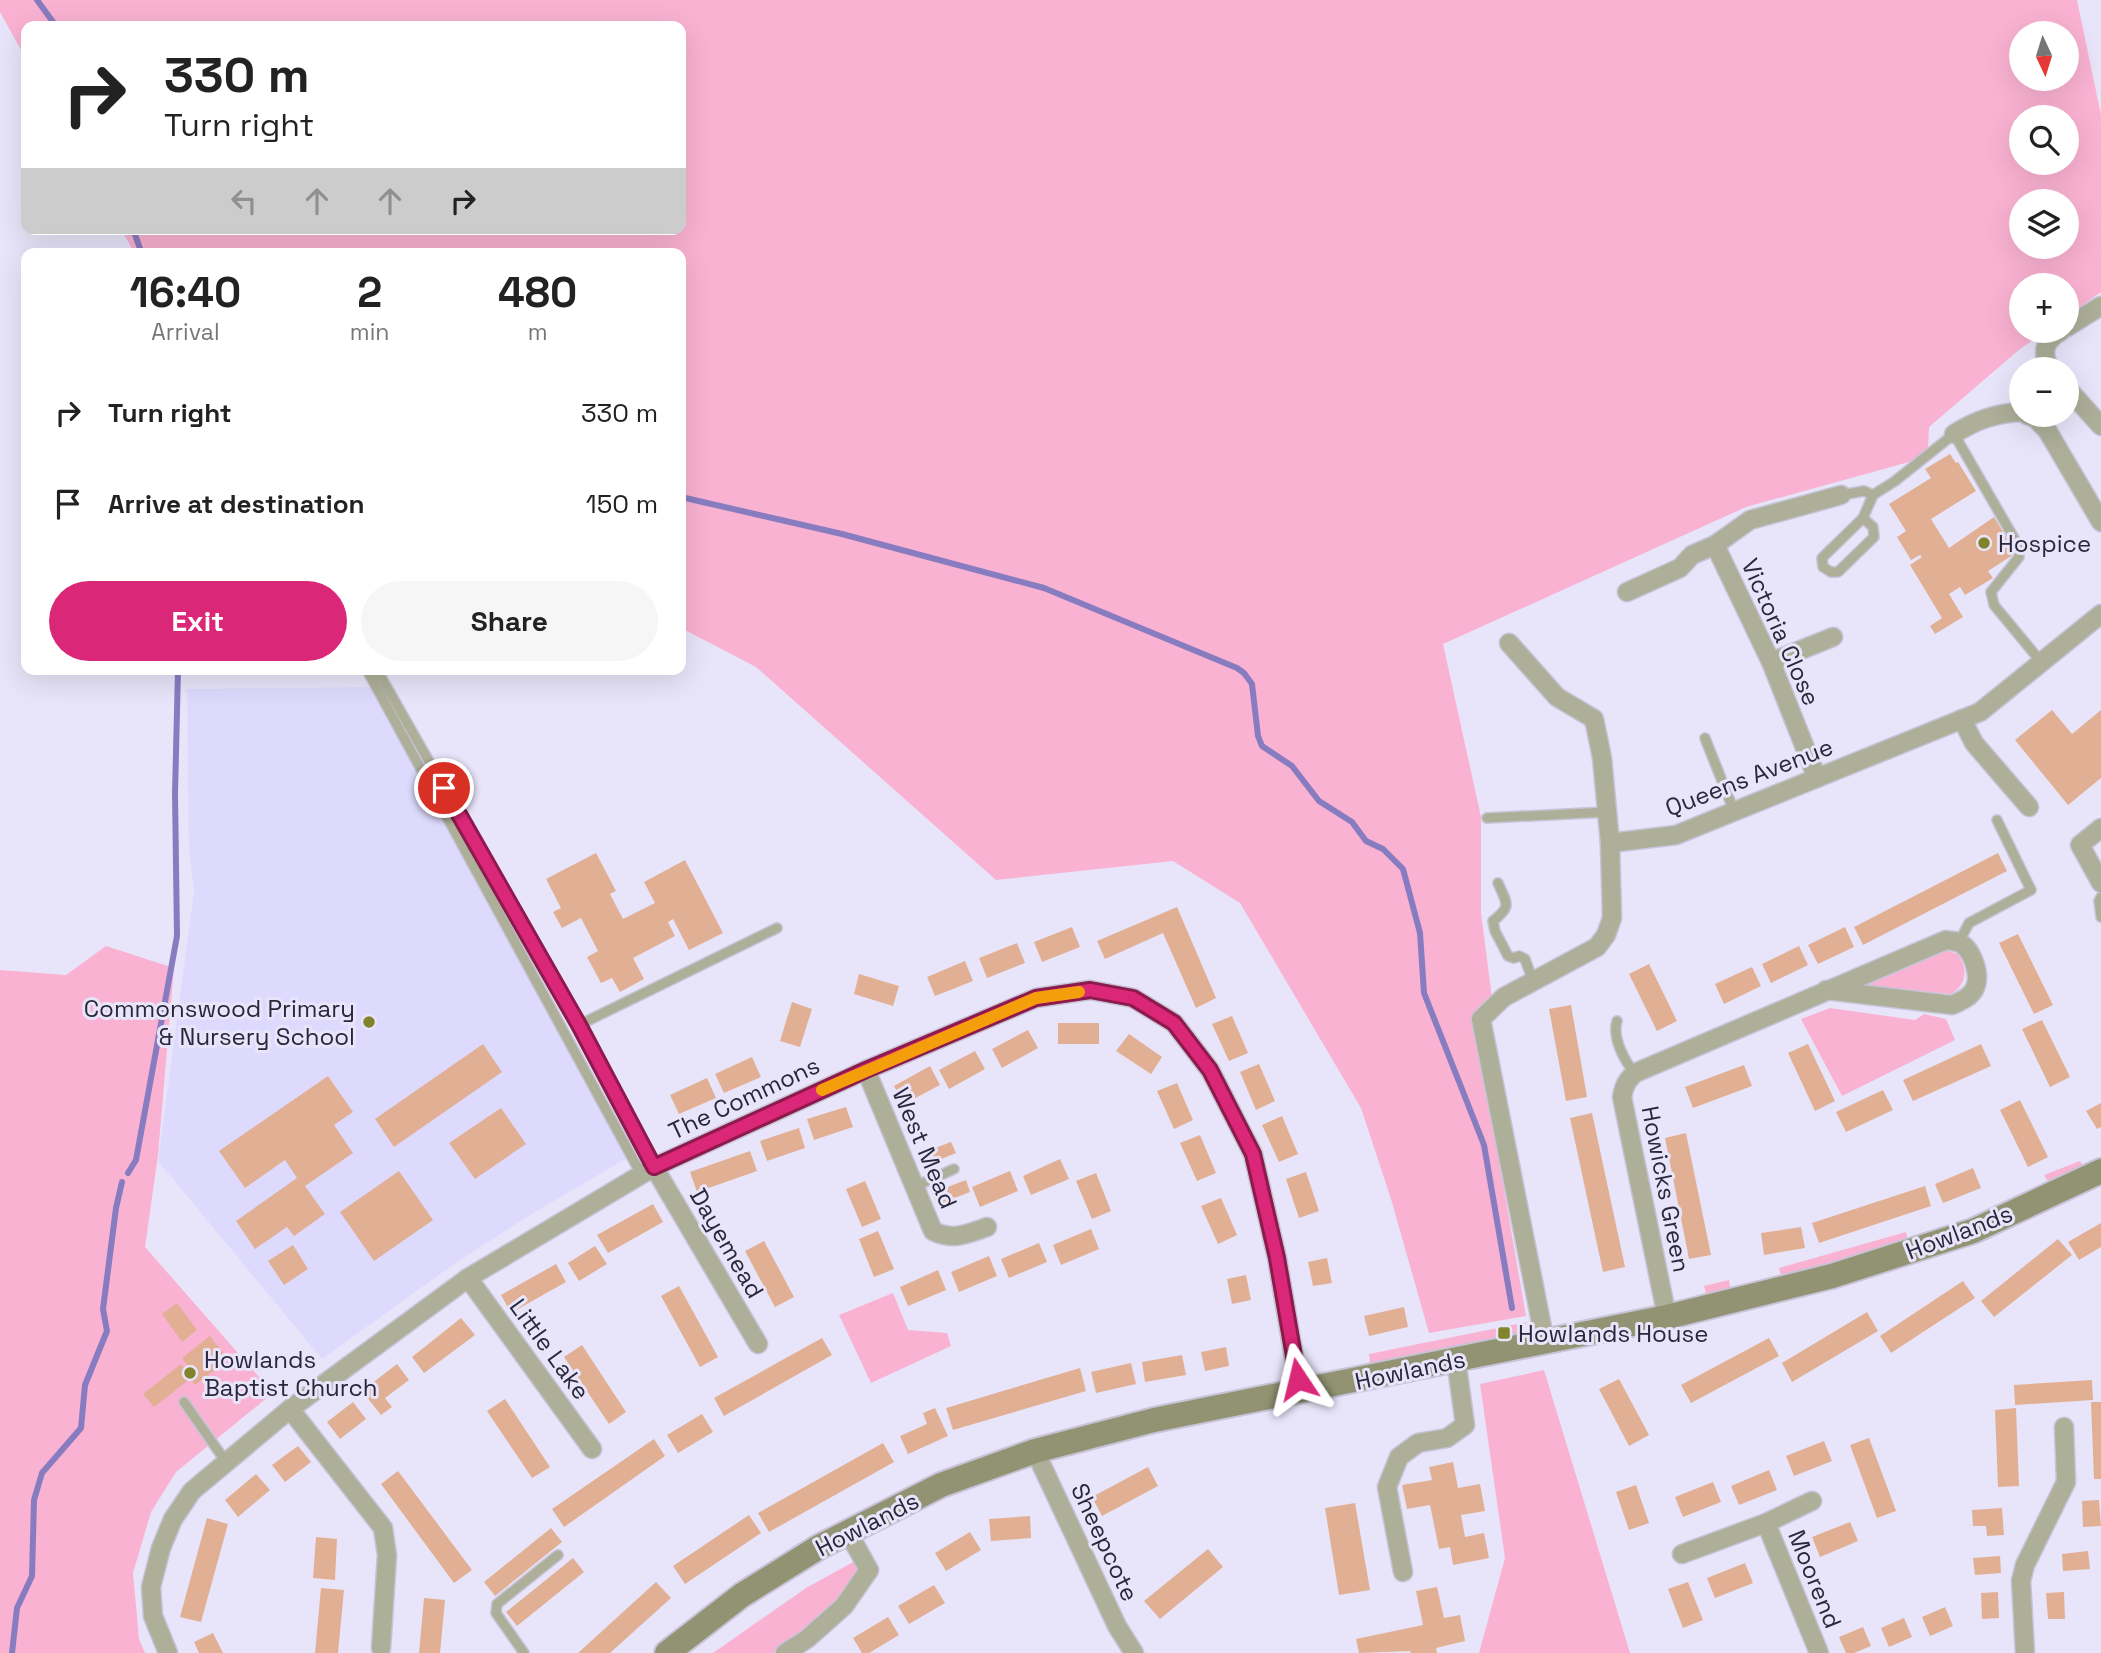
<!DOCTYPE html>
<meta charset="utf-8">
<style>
:root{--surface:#fff;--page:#f6f6f6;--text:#222;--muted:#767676;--accent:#db2777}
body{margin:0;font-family:"Space Grotesk",sans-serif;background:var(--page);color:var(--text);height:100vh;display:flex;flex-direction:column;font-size:26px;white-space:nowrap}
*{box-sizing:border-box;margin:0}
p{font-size:23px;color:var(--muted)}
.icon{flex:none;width:38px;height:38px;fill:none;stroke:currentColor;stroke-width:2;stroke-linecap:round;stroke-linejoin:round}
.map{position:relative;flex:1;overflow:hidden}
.details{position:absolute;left:21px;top:248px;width:665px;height:427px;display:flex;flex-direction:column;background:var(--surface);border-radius:14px;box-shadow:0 7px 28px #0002}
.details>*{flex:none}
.guide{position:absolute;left:21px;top:21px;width:665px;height:214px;border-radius:14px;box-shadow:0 7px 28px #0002;background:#fff;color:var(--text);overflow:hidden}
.needle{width:46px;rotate:176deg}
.controls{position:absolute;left:2009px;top:21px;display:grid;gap:14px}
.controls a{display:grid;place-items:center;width:70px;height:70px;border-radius:50%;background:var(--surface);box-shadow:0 7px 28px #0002;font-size:35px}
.pin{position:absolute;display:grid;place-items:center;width:60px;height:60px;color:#fff;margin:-30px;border:4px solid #fff;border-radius:50%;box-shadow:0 2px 7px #0007}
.me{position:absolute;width:77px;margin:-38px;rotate:350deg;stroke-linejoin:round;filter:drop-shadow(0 0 5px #0008)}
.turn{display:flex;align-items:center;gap:24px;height:147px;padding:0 28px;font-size:32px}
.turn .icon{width:91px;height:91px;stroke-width:2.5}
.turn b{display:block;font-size:49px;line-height:60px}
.lanes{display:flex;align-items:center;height:66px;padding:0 28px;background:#0003;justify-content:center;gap:35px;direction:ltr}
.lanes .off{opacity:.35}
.eta{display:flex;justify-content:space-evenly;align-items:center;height:119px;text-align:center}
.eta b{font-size:42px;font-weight:700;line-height:49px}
.button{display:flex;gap:14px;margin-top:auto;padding:14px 28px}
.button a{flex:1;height:80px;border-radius:42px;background:var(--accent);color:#fff;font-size:28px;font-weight:700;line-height:80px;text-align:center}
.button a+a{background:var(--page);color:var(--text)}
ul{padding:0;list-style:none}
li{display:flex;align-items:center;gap:21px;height:91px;padding:0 28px}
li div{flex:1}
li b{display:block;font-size:26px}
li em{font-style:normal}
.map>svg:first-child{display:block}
</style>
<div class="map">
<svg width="2101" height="1653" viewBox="0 0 2101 1653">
<rect width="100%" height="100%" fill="#e8e5fa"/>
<path fill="#dedafd" d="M377,687l257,467 -99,58 -78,50 -135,97 -164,-198 36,-269 -5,-43 -2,-160z"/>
<g fill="#fab2d2" fill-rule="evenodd">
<path d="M0,0h2077l24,115v177l-34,24v-31h-46v46h25l-26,18 -91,78 -1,22 -19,13 -163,45 -303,137 38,173v96l11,85 -18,19 52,299 -97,17 -38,-134 -30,-91 -121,-205 -67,-42 -177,19 -240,-213 -75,-39v-374h-546l-14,-25h560v-203h-655v33l-26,-47zM2021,33h46v46h-46zM2021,117h46v46h-46zM2021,201h46v46h-46z"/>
<path d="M106,946l68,22 -16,187 -13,92 128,146 -97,79 -25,40 -18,61 6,66 6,14h-145v-683l66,5z"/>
<path d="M1945,950l13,4c10,16 9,30 -7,40l-88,-9z"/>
<path d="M1830,1008l85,12 9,-6 22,5 9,21 -113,56 -41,-77z"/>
<path d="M2080,1161l4,6 -34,18 -6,-10z"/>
<path d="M1906,1232l2,10 -126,37 -3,-11z"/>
<path d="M1729,1280l2,13 -24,5 -3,-12z"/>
<path d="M893,1293l15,37 39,3 4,13 -80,37 -32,-68z"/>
<path d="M1527,1322l-10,14 -147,27 -1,-9z"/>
<path d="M1544,1370l86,283h-151l26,-95 -25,-174z"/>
<path d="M855,1561l5,11c-25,32 -53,59 -87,81h-60l93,-65z"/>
</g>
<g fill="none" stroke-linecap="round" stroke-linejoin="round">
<g stroke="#887cc0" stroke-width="6">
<path d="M37,0l19,26"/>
<path d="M133,229l9,25"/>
<path d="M681,497l161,37 202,54 193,80 7,5 8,11 6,52 4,10 30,20 27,35 33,21 14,19 17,8 20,20 17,64 4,60 60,152 28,163"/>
<path d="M128,1173l8,-13 41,-224 -2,-142 3,-124"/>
<path d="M12,1653l5,-45 15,-32 2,-76 8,-27 39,-45 4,-43 22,-54 -4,-22 13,-101 6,-26"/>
</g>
</g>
<g fill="#e1b094">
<path d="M1950,454l6,9 2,-1 18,29 -45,28 18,29 45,-31 22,36 -28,18 5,7 -28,17 -5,-8 -11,7 14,23 -28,17 -5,-8 12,-8 -32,-53 12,-8 -2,-2 -9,5 -14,-23 9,-6 -17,-27 42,-26 -6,-9z"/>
<path d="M2052,710l20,24 29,-24v68l-33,27 -53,-65z"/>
<path d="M596,853l20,38 -6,3 13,25 32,-16 -11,-21 41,-22 38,73 -34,17 -16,-31 -5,3 7,14 -42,22 11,21 -24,13 -8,-14 -11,5 -14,-26 11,-6 -17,-33 -19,10 -9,-16 8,-4 -15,-29z"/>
<path d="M1998,853l9,18 -144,74 -9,-18z"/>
<path d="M1177,907l39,91 -20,10 -33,-75 -58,26 -8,-18z"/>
<path d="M1072,927l8,20 -38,15 -8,-20z"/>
<path d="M1845,927l9,20 -36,17 -10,-19z"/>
<path d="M2018,934l35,71 -19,9 -35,-71z"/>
<path d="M1017,943l8,20 -38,15 -8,-20z"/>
<path d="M1799,946l9,19 -37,18 -9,-19z"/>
<path d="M965,961l8,20 -38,15 -8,-19z"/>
<path d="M1649,964l28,57 -20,10 -28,-57z"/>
<path d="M1752,967l9,19 -37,18 -9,-20z"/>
<path d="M859,974l40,12 -6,20 -39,-12z"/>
<path d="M792,1002l20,7 -12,38 -20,-6z"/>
<path d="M1571,1005l16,92 -21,4 -17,-92z"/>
<path d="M1232,1016l16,37 -19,8 -17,-37z"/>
<path d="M2042,1020l28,57 -20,10 -28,-58z"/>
<rect x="1058" y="1023" width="41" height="21"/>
<path d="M1028,1030l10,18 -36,20 -10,-19z"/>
<path d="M1129,1034l33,23 -11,17 -35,-23z"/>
<path d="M483,1044l19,28 -108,75 -19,-28z"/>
<path d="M1808,1044l27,57 -20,10 -27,-58z"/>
<path d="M1981,1044l10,22 -78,35 -10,-21z"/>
<path d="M975,1051l10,18 -36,20 -10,-19z"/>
<path d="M752,1057l9,20 -37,16 -9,-19z"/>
<path d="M1259,1064l16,37 -19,9 -16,-38z"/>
<path d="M1744,1065l8,21 -59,22 -8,-21z"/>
<path d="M930,1066l10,19 -36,19 -10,-18z"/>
<path d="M328,1076l25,36 -19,13 19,28 -48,33 20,28 -31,22 -7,-9 -32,22 -19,-28 61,-43 -12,-18 -40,28 -26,-37z"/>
<path d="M707,1078l9,20 -37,16 -9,-19z"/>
<path d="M1177,1083l16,37 -19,9 -17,-38z"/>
<path d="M1883,1090l10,20 -47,22 -10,-20z"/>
<path d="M2020,1100l28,57 -20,10 -28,-57z"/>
<path d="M2101,1103v24l-4,2 -11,-18z"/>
<path d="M846,1107l7,20 -39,13 -7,-21z"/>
<path d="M501,1108l25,36 -51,35 -26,-36z"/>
<path d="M1592,1113l33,154 -22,5 -33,-154z"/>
<path d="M1282,1116l16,38 -19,8 -17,-37z"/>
<path d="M799,1128l6,20 -38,13 -7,-20z"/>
<path d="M1686,1133l25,122 -22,4 -24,-121z"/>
<path d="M1200,1135l16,38 -19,8 -17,-38z"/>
<path d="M951,1142l5,11 -34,14 -5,-12z"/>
<path d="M750,1151l7,20 -60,21 -7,-20z"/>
<path d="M1060,1159l9,20 -38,16 -8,-19z"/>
<path d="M1973,1168l8,20 -38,15 -8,-19z"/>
<path d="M399,1171l34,49 -59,41 -34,-49z"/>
<path d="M1010,1171l8,20 -38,16 -8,-20z"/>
<path d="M1306,1172l13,39 -20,7 -13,-39z"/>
<path d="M1096,1173l15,38 -19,8 -16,-38z"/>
<path d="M966,1180l4,12 -33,13 -5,-12z"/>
<path d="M865,1181l16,38 -19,8 -16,-38z"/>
<path d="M1925,1186l6,20 -112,37 -7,-20z"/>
<path d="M1221,1198l16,37 -19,9 -17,-38z"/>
<path d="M653,1204l10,18 -55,31 -11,-18z"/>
<path d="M2101,1223v24l-22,13 -11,-18z"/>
<path d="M1801,1227l4,21 -41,7 -3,-22z"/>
<path d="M1091,1229l8,20 -38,16 -8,-20z"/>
<path d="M878,1231l16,38 -20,8 -15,-38z"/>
<path d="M2058,1239l14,16 -78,62 -13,-16z"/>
<path d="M764,1241l30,56 -19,10 -30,-56z"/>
<path d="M1039,1243l8,19 -38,16 -8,-19z"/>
<path d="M293,1245l15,24 -24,16 -16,-24z"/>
<path d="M595,1246l12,18 -28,17 -11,-18z"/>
<path d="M989,1256l8,20 -38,16 -8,-20z"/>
<path d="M1327,1258l5,25 -19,3 -5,-24z"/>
<path d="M556,1264l10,18 -55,31 -10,-18z"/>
<path d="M938,1270l8,20 -38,16 -8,-19z"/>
<path d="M1246,1275l5,25 -19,4 -5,-25z"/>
<path d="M1963,1281l12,17 -84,55 -11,-17z"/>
<path d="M679,1286l39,71 -18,10 -39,-71z"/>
<path d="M177,1303l20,27 -15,12 -20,-28z"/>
<path d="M1404,1307l4,20 -39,9 -5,-20z"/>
<path d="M1867,1312l11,19 -86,51 -10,-19z"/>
<path d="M461,1318l14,17 -51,38 -12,-16z"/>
<path d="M210,1336l18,24 -33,25 -5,-6 -36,28 -11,-13 38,-30 3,4 3,-3 -5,-7z"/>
<path d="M822,1338l10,17 -108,61 -10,-18z"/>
<path d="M1769,1338l10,18 -88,47 -10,-18z"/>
<path d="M582,1345l44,67 -17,12 -45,-67z"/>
<path d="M1226,1347l3,19 -24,5 -4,-19z"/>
<path d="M1182,1355l4,20 -41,7 -3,-20z"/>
<path d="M1131,1363l5,21 -40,9 -5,-21z"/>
<path d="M397,1364l12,16 -24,18 7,9 -11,8 -19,-24z"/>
<path d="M1080,1368l6,23 -133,39 -7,-22z"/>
<path d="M1619,1379l30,56 -20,11 -30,-57z"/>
<path d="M2092,1380l1,20 -78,5 -1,-20z"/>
<path d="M505,1399l45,68 -18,11 -45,-67z"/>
<path d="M353,1402l13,17 -26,20 -13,-17z"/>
<path d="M2091,1402h10v77h-7z"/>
<path d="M935,1408l13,28 -40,18 -8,-18 27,-12 -4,-11z"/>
<path d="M2016,1408l3,78 -21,1 -3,-77z"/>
<path d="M702,1414l11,18 -35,21 -11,-18z"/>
<path d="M1869,1438l27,73 -19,7 -27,-73z"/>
<path d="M654,1439l11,17 -101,71 -12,-18z"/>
<path d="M1824,1441l8,20 -38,15 -8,-20z"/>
<path d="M883,1443l11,19 -125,70 -11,-19z"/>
<path d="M298,1446l13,16 -26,20 -13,-17z"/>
<path d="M1453,1462l5,26 22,-4 5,27 -24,4 4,22 19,-4 5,25 -36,7 -3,-18 -11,2 -9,-44 -23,4 -5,-24 30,-5 -3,-13z"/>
<path d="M1148,1467l10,19 -56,30 -10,-19z"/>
<path d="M1769,1470l8,20 -38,15 -8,-19z"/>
<path d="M398,1471l74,99 -18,13 -73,-99z"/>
<path d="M256,1474l14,16 -32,27 -13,-17z"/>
<path d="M1713,1482l8,20 -38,15 -8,-20z"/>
<path d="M1636,1485l13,38 -20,7 -13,-38z"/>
<path d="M2099,1500l2,26 -18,1 -1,-26z"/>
<path d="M1355,1503l15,87 -31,5 -14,-87z"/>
<path d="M2002,1508l2,27 -17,1 -1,-10h-13l-1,-16z"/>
<path d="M749,1515l12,18 -76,51 -12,-18z"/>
<path d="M1030,1516l1,22 -40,3 -2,-22z"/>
<path d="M207,1518l21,6 -27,98 -21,-5z"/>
<path d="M1850,1522l8,19 -38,16 -8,-20z"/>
<path d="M551,1528l11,14 -67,54 -11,-14z"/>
<path d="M970,1532l11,18 -35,21 -11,-18z"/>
<path d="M316,1537l21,2 -2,41 -22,-2z"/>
<path d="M1208,1549l15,18 -63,52 -16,-18z"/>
<path d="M2088,1551l2,18 -27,2 -1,-17z"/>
<path d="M2000,1556l1,17 -26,2 -2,-17z"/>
<path d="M573,1558l11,14 -67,54 -11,-14z"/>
<path d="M1745,1563l8,20 -38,15 -8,-20z"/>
<path d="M656,1582l15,16 -61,55h-32z"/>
<path d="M1688,1582l15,38 -20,8 -15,-39z"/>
<path d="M934,1585l11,18 -36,21 -11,-18z"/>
<path d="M1437,1587l7,31 16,-3 5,26 -29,7 1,5h-26l-1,-2 -51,2 -3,-14 67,-14 -7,-34z"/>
<path d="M321,1588l23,2 -6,63h-23z"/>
<path d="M1998,1592l1,26 -17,1 -1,-26z"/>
<path d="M2064,1592l1,27h-17l-2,-26z"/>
<path d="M424,1598l21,2 -5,53h-21z"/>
<path d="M1945,1607l8,19 -23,10 -8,-19z"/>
<path d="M888,1617l11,18 -30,18h-7l-9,-15z"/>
<path d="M1904,1618l8,19 -23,10 -8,-19z"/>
<path d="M1863,1627l8,19 -17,7h-8l-7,-16z"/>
<path d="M213,1633l10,20h-24l-5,-11z"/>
</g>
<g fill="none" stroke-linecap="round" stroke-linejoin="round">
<g stroke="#c6c3d7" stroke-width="12">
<g id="lane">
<path d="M1841,495l23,-4 9,4"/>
<path d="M1863,518l10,-23 22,-14 59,-47 64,111 1,12 -28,35 3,13 48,58"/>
<path d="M1863,518l10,9 1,10 -36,35h-7l-8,-5 -1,-9z"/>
<path d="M367,670l274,504"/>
<path d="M377,670l202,355 75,142"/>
<path d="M1705,738l29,73"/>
<path d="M1487,818l120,-6"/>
<path d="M1498,883c9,21 14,23 -5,38l2,10 13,25 6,2 5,-2 6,3 8,22"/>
<path d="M2101,897l-2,4 2,16"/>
<path d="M1959,942l10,-19 62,-33 -34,-70"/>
<path d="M1617,1021c-5,16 7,40 18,52"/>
<path d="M579,1025l198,-97"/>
<path d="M914,1187l40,-18"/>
<path d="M184,1402l42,60"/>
<path d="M524,1653l-28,-40 1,-9 61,-49"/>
</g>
</g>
<g stroke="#c6c3d7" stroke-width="21">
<g id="street">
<path d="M2067,327l34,-21"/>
<path d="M2050,369c-9,-17 -6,-28 11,-38"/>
<path d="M2067,388l34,38"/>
<path d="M2027,415l8,3 12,12 54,92"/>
<path d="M1954,434c22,-14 42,-21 67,-22"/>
<path d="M1715,545l56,117 46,116"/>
<path d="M1627,592l53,-24 12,-13 23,-10 35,-25 91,-25"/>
<path d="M1509,643l48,54 37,22 8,39 8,85"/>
<path d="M1771,662l62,-25"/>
<path d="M1962,719l12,24 55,64"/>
<path d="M2101,828l-21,17 21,38"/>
<path d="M866,1070l67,161c20,10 34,3 54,-4"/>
<path d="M654,1167l104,177"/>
<path d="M468,1278l124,171"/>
<path d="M1667,1317l-45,-220c2,-11 5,-17 13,-24l311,-133c4,1 8,1 12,2 14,6 23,32 17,46 -4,9 -14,13 -23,17l-126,-15"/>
<path d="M1545,1342l-64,-323 23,-22 93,-50 9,-12 6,-17 -2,-75 66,-8 304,-123 121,-98"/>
<path d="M290,1409l93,119 4,27 -6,93"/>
<path d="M1035,1451l82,175 17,27"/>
<path d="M1766,1523l53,130"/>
<path d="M1682,1554l84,-31 46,-22"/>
<path d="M1403,1572l-16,-85 12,-30 19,-14 29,-5 18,-13 -9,-66"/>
<path d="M168,1653l-15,-37 -2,-29 10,-39 12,-29 19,-28 98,-82 178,-131 186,-111 212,-97 170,-72 54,-8 43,8 41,25 36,47 43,84 24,104 23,135"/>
<path d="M785,1653l22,-14 37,-33 25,-36 -21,-38"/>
<path d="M2025,1653l-4,-72 4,-16 41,-83 -2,-55"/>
</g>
</g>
<g stroke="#c6c3d7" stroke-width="28">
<path id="secondary" d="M667,1653l75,-58 77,-48 122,-62 94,-34 119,-31 513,-103 165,-41 141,-45 128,-60"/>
</g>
<use href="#lane" stroke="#aeaf99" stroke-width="9"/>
<use href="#street" stroke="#aeaf99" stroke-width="18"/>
<use href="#secondary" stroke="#919372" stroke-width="24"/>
</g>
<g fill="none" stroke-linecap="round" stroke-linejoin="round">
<g stroke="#8e194d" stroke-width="18">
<path id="route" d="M444,788l135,237 75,142 212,-97 170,-72 54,-8 43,8 41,25 36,47 43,84 24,104 21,121"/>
</g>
<use href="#route" stroke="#db2777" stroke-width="12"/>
<path stroke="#f59e0b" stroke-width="12" d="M822,1090l214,-92 43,-6"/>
</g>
<g fill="#81832d" stroke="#e8e5fa" stroke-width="2.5">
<circle cx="1984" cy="543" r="7"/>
<circle cx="369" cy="1022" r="7"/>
<rect x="1497" y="1326" width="14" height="14" rx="3.5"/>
<circle cx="190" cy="1373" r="7"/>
</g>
<g text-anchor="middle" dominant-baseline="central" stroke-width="6" stroke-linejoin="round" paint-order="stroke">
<g font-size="24" fill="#2a273a" stroke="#e8e5fa" text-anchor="start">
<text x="1998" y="543">Hospice</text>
<text x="355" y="1008" text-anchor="end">Commonswood Primary<tspan x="355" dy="28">&amp; Nursery School</tspan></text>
<text x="1518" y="1333">Howlands House</text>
<text x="204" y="1359">Howlands<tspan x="204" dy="28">Baptist Church</tspan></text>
</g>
<g font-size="24" fill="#2a273a" stroke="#e8e5fa">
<text transform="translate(1781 632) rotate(66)">Victoria Close</text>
<text transform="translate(1749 777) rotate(-21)">Queens Avenue</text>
<text transform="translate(744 1098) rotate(-25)">The Commons</text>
<text transform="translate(925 1148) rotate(67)">West Mead</text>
<text transform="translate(1666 1189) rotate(79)">Howicks Green</text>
<text transform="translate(1959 1232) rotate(-21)">Howlands</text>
<text transform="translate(727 1243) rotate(60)">Dayemead</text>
<text transform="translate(550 1349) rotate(54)">Little Lake</text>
<text transform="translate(1410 1370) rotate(-12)">Howlands</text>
<text transform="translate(867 1524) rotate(-27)">Howlands</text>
<text transform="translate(1105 1542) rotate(65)">Sheepcote</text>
<text transform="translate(1815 1579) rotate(68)">Moorend</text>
</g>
</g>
</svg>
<div class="controls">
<a><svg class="needle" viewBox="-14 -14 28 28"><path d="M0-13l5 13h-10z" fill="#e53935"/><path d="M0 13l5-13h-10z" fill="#767676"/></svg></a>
<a><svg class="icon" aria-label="search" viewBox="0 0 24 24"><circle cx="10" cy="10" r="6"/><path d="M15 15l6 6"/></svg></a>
<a><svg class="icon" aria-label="layers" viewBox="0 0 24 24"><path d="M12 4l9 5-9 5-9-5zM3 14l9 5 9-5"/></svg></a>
<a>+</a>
<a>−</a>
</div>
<div class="pin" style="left:444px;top:788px;background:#d93025"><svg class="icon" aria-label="arrive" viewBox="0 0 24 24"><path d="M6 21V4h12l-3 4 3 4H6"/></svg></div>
<svg class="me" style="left:1298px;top:1379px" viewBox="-20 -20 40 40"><path d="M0-17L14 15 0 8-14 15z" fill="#db2777" stroke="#fff" stroke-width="4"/></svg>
<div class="guide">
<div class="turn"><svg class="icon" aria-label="right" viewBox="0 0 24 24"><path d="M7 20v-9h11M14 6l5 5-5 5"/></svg><div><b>330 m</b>Turn right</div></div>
<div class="lanes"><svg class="icon off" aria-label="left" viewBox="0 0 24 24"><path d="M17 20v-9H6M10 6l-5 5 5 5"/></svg><svg class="icon off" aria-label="ahead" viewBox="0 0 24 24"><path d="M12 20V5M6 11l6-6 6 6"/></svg><svg class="icon off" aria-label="ahead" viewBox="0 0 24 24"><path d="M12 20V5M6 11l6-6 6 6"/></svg><svg class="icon" aria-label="right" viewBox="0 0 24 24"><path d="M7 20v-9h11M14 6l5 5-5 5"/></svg></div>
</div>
<section class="details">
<div class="eta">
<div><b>16:40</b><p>Arrival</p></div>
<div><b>2</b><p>min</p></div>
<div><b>480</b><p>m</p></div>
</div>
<ul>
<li><svg class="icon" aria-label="right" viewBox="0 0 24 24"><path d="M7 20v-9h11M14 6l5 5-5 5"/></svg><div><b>Turn right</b></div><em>330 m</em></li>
<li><svg class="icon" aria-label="arrive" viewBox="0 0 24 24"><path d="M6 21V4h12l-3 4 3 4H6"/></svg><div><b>Arrive at destination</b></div><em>150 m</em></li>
</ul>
<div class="button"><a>Exit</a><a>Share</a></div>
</section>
</div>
